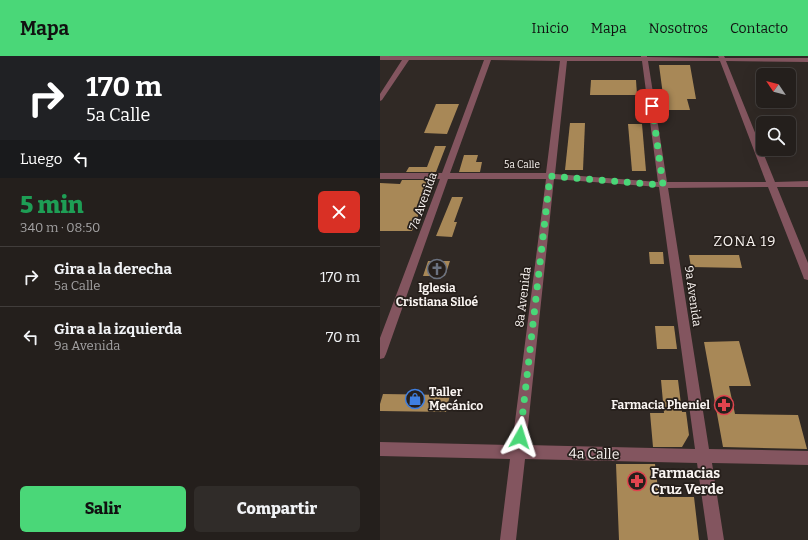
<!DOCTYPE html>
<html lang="es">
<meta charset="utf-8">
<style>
:root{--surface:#241f1c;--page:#302c29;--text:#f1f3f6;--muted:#a3a2a3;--line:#413d3b;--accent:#4ad778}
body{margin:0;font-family:Bitter,serif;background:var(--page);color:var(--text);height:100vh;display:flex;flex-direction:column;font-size:15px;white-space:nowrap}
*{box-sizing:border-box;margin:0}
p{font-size:13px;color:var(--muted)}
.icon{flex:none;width:22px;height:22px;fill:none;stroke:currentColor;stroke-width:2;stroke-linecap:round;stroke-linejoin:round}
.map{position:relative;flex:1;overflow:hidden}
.side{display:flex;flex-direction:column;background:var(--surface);width:380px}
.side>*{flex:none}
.top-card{background:#202124;color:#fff;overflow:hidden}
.needle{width:26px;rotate:305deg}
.fabs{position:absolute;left:376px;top:12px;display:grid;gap:8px}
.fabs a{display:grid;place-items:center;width:40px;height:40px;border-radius:6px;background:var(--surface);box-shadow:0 4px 16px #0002,0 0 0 1px var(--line);font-size:20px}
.pin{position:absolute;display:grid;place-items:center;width:34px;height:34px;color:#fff;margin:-17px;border-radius:8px;box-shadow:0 2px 6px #0006}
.me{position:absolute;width:44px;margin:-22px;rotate:6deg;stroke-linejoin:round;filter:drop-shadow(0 0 3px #0008)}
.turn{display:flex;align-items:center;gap:14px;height:84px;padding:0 20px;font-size:18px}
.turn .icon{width:52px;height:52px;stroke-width:2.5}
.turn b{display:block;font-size:28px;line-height:34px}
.then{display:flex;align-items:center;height:38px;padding:0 20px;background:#0003;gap:8px;font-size:15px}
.round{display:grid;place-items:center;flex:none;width:42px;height:42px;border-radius:6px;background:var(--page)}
.summary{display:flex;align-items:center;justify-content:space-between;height:68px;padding:0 20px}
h1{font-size:24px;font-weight:800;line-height:30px;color:#1e9e55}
.button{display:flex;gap:8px;margin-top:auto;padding:8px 20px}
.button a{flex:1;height:46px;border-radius:6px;background:var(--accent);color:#111;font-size:16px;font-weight:800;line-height:46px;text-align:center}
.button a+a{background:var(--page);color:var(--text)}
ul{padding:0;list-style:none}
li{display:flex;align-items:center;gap:12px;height:60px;padding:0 20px;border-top:1px solid var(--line)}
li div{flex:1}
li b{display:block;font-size:15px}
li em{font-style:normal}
header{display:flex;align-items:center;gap:24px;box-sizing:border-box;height:56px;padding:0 20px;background:var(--accent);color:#111}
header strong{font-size:19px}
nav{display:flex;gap:22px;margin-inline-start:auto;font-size:14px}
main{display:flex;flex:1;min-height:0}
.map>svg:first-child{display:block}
</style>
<header>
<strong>Mapa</strong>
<nav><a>Inicio</a><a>Mapa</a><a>Nosotros</a><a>Contacto</a></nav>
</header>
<main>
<section class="side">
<div class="top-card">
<div class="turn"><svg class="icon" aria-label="right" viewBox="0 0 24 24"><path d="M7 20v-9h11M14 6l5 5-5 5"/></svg><div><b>170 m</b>5a Calle</div></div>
<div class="then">Luego<svg class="icon" aria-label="left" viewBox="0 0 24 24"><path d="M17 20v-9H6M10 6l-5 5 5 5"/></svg></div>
</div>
<div class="summary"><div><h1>5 min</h1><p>340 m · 08:50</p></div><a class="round" style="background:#d93025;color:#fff"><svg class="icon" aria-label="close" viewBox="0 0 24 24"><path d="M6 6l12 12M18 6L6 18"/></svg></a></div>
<ul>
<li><svg class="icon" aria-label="right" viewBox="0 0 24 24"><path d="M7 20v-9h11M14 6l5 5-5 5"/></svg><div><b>Gira a la derecha</b><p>5a Calle</p></div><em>170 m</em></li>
<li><svg class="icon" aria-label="left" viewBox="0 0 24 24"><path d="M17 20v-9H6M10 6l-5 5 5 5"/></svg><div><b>Gira a la izquierda</b><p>9a Avenida</p></div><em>70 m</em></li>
</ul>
<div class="button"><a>Salir</a><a>Compartir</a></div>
</section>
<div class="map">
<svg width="428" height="484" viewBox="0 0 428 484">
<rect width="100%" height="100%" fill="#302925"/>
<g fill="#a88857">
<path d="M279,9h31l6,34h-9l3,11h-25z"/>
<path d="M211,24h45l1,15h-47z"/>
<path d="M56,48h23l-12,30 -23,-1z"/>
<path d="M190,67h15l-2,47h-18z"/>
<path d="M248,68h14l4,47h-14z"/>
<path d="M55,90h11l-10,26h-30l3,-5h18z"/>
<path d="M84,99h14l-2,7h6l-2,10h-21z"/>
<path d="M22,124h30l-20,51h-32v-48l20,1z"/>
<path d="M72,141h11l-9,25h3l-5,15 -16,-1z"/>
<path d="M269,196h14l1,12h-14z"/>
<path d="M309,199h50l3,13 -51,-1z"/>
<path d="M48,205h22l-5,15h-22z"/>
<path d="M275,270h19l3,23h-20z"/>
<path d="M359,285l12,45h-22l6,28 63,1 9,34 -84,-2 -19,-105z"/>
<path d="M281,324h17l4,32h4l3,23 -7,12h-29l-3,-34h14z"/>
<path d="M3,338l67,1 -4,17 -66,-1v-7z"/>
<path d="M236,408h39l4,33h35l5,43h-80z"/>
</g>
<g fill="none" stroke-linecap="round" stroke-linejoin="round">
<path fill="#83555f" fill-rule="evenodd" d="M0,0l261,1v-1h6v1l72,1 -1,-2h6l1,2h83v4l-82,-1 49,121 33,-1v6h-31l31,76v17l-4,-1 -1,-3 -35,-89 -100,1 41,261 99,2v14l-96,-2 12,77h-16l-11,-77 -172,-4 -9,81h-16l10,-81 -130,-3v-14l132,3 34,-266h-98l-62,175 -2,4 -4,1v-21l60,-159h-60v-6h62l42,-113h-75l-27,40 -2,1v-7l22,-34h-22zM111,4l69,1 -14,112h-96zM187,5h75l16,121 -103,-8zM268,5h72l46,121h-99zM174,123l105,8 36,262 -169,-4z"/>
</g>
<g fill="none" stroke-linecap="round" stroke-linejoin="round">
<path stroke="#4ad778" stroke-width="7" stroke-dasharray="0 12.6" d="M140,381l30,-261 113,9 -11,-79"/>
</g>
<defs>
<g id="church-ring" transform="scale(1)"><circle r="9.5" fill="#261f1b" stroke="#6b7280" stroke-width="1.5"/><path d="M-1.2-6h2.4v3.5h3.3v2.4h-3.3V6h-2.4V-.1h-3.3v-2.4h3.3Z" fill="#6b7280"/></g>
<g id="shop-ring" transform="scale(1)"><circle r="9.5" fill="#261f1b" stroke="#3f7fe0" stroke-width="1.5"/><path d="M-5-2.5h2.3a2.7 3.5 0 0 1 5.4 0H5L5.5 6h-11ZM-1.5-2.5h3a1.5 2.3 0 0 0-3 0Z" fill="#3f7fe0"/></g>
<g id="pharmacy-ring" transform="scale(1)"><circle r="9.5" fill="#261f1b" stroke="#e0444e" stroke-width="1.5"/><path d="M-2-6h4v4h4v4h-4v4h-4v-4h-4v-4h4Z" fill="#e0444e"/></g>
</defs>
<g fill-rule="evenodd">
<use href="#church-ring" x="57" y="213"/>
<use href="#shop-ring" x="35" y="343"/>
<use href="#pharmacy-ring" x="344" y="349"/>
<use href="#pharmacy-ring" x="257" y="425"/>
</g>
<g text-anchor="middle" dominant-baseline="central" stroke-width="3.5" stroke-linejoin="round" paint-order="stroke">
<g font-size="10" fill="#f9f4f1" stroke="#261f1b">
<text x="142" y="109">5a Calle</text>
</g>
<g font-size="12" fill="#f9f4f1" stroke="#261f1b">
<text transform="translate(43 145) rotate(-70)">7a Avenida</text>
<text transform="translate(313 240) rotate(82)">9a Avenida</text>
<text transform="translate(143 241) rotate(-83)">8a Avenida</text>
</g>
<g font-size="12" font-weight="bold" fill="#f9f4f1" stroke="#261f1b">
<text x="57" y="232">Iglesia<tspan x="57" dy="14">Cristiana Siloé</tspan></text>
<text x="49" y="336" text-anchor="start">Taller<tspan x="49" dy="14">Mecánico</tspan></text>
<text x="330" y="349" text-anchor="end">Farmacia Pheniel</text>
</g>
<g font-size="14" letter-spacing="1" fill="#f9f4f1" stroke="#261f1b">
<text x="365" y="185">ZONA 19</text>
</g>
<g font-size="14" fill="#f9f4f1" stroke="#261f1b">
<text transform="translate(214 398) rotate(1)">4a Calle</text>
</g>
<g font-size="14" font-weight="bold" fill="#f9f4f1" stroke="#261f1b" text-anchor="start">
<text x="271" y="417">Farmacias<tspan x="271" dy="16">Cruz Verde</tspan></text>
</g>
</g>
</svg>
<div class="fabs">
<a><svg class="needle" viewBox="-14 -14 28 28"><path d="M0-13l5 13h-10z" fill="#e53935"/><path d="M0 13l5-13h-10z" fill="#a3a2a3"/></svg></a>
<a><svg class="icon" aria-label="search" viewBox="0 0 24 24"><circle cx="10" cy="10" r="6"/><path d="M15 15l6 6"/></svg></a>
</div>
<div class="pin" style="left:272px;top:50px;background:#d93025"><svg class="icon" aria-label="arrive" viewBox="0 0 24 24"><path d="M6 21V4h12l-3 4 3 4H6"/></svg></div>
<svg class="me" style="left:140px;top:381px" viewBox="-20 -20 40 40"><path d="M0-17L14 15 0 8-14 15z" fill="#4ad778" stroke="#fff" stroke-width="4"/></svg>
</div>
</main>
